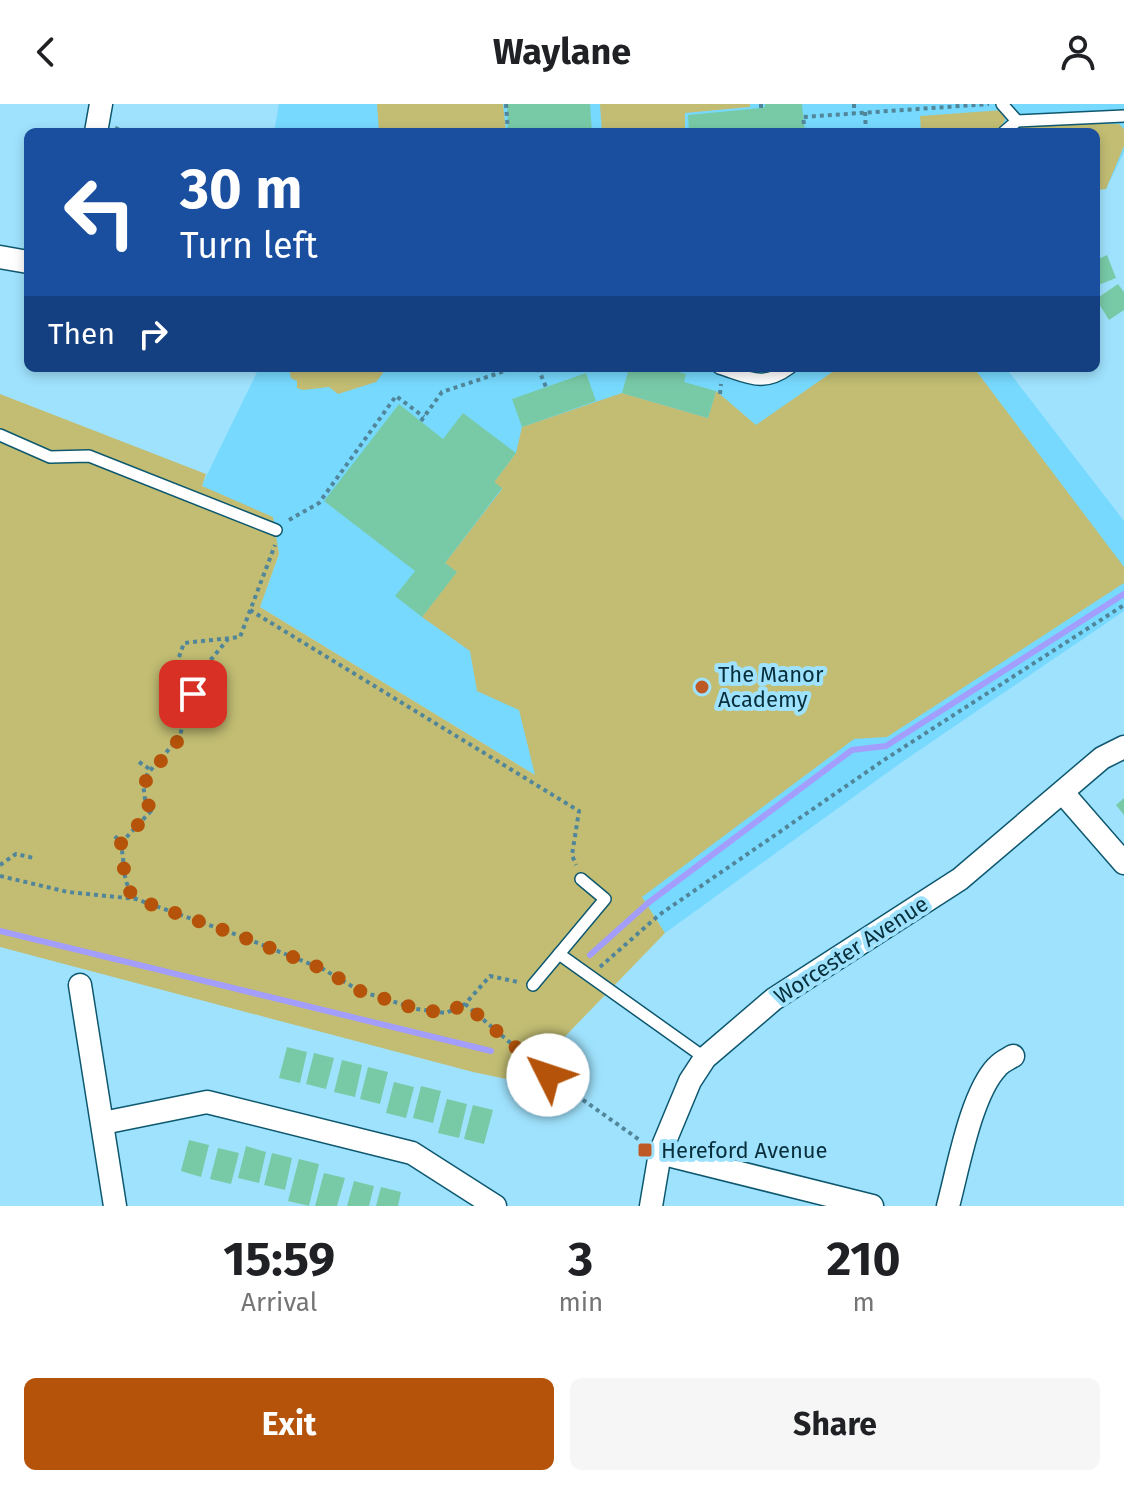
<!DOCTYPE html>
<style>
:root{--surface:#fff;--page:#f6f6f6;--text:#202124;--muted:#757577;--accent:#b45309}
body{margin:0;font-family:"Fira Sans",sans-serif;background:var(--page);color:var(--text);height:100vh;display:flex;flex-direction:column;font-size:30px;white-space:nowrap}
*{box-sizing:border-box;margin:0}
p{font-size:26px;color:var(--muted)}
.icon{flex:none;width:44px;height:44px;fill:none;stroke:currentColor;stroke-width:2;stroke-linecap:round;stroke-linejoin:round}
.map{position:relative;height:1102px;overflow:hidden}
.panel{display:flex;flex-direction:column;background:var(--surface);flex:1}
.panel>*{flex:none}
.hud{position:absolute;left:24px;top:24px;width:1076px;height:244px;border-radius:12px;box-shadow:0 4px 12px #0003;background:#1a4fa0;color:#fff;overflow:hidden}
.pin{position:absolute;display:grid;place-items:center;width:68px;height:68px;color:#fff;margin:-34px;border-radius:16px;box-shadow:0 4px 12px #0006}
.me{position:absolute;width:88px;margin:-44px;rotate:311deg;stroke-linejoin:round;filter:drop-shadow(0 0 6px #0008)}
.turn{display:flex;align-items:center;gap:28px;height:168px;padding:0 24px;font-size:36px}
.turn .icon{width:104px;height:104px;stroke-width:2.5}
.turn b{display:block;font-size:56px;line-height:68px}
.then{display:flex;align-items:center;height:76px;padding:0 24px;background:#0003;gap:16px;font-size:30px}
.eta{display:flex;justify-content:space-evenly;align-items:center;height:136px;text-align:center}
.eta b{font-size:48px;font-weight:700;line-height:56px}
.primary-button{display:flex;gap:16px;margin-top:auto;padding:16px 24px}
.primary-button a{flex:1;height:92px;border-radius:12px;background:var(--accent);color:#fff;font-size:32px;font-weight:700;line-height:92px;text-align:center}
.primary-button a+a{background:var(--page);color:var(--text)}
header{display:flex;justify-content:space-between;align-items:center;height:104px;padding:0 24px;background:var(--surface);font-size:36px;font-weight:700}
.map>svg:first-child{display:block}
</style>
<header><svg class="icon" aria-label="back" viewBox="0 0 24 24"><path d="M15 5l-7 7 7 7"/></svg>Waylane<svg class="icon" aria-label="person" viewBox="0 0 24 24"><circle cx="12" cy="8" r="4"/><path d="M4 21q1-7 8-7t8 7"/></svg></header>
<div class="map">
<svg width="1124" height="1102" viewBox="0 0 1124 1102">
<rect width="100%" height="100%" fill="#9fe2fd"/>
<g fill="#77d9fe">
<path d="M279,0h845v48l-18,37 -10,1v-58h-822z"/>
<path d="M259,264h747l118,153v90l-222,151 -237,171 -89,-133 -316,-193 19,-53 -77,-69z"/>
</g>
<g fill="#c2bd73">
<path d="M377,0h126l3,28h-127z"/>
<path d="M600,0h150v3l-65,6v19h-83z"/>
<path d="M1003,6l2,10 -7,12h-77l-1,-16z"/>
<path d="M1030,19l89,1 5,5v17l-18,43 -10,1v-58h-85z"/>
<path d="M289,264h93l1,5 -7,9 -38,12 -9,-7 -26,3 -6,-2v-7l-6,-3z"/>
<path d="M838,264h136l150,199v16l-237,154 -33,2 -212,158 23,36 -144,149 -48,-10 -473,-125v-553l206,80 -4,12 71,31 6,37 -19,53 275,168 -16,-65 -42,-19 -7,-40 -48,-34 34,-45 -11,-9 57,-74 -8,-7 22,-29 6,-26 100,-34 86,25 8,-27 40,34z"/>
</g>
<g fill="none" stroke-linecap="round" stroke-linejoin="round">
<g stroke="#a39efb" stroke-width="6">
<path d="M0,827l491,120"/>
<path d="M590,851l58,-52 204,-153 34,-4 238,-152"/>
</g>
</g>
<g fill="#78caa7">
<path d="M507,0h83l2,28h-84z"/>
<path d="M765,0h37l3,28h-116l-1,-17 73,-7 4,-1z"/>
<path d="M1107,151l9,23 -20,8v-26z"/>
<path d="M1118,180l6,8v18l-15,10 -13,-21z"/>
<path d="M629,264h36l21,6 -2,8 32,9 -8,27 -86,-25z"/>
<path d="M586,269l10,28 -74,26 -10,-28z"/>
<path d="M399,300l44,35 20,-26 53,40 -22,29 8,6 -57,75 12,9 -35,45 -27,-21 20,-25 -91,-70z"/>
<path d="M1124,694v17l-8,-10z"/>
<path d="M287,943l20,5 -7,31 -21,-5z"/>
<path d="M314,949l20,5 -8,31 -20,-5z"/>
<path d="M342,956l20,5 -7,32 -21,-5z"/>
<path d="M368,963l20,5 -8,32 -20,-5z"/>
<path d="M394,978l20,5 -8,31 -20,-5z"/>
<path d="M421,982l20,5 -8,32 -20,-5z"/>
<path d="M447,995l20,5 -8,34 -21,-5z"/>
<path d="M473,1001l20,5 -9,34 -20,-5z"/>
<path d="M189,1036l20,5 -8,32 -20,-6z"/>
<path d="M246,1042l20,6 -7,31 -21,-5z"/>
<path d="M218,1044l21,5 -8,31 -21,-5z"/>
<path d="M272,1049l20,5 -7,32 -21,-5z"/>
<path d="M299,1055l20,5 -10,42 -21,-5z"/>
<path d="M324,1069l21,5 -8,28h-22z"/>
<path d="M354,1077l20,5 -5,20h-22z"/>
<path d="M381,1083l20,5 -3,14h-22z"/>
</g>
<g fill="none" stroke-linecap="round" stroke-linejoin="round">
<g stroke="#0e586f" stroke-width="14">
<g id="service">
<path d="M1002,0l15,17"/>
<path d="M1004,28l13,-11 107,-5"/>
<path d="M719,264c29,9 44,20 71,0"/>
<path d="M0,331l50,22 39,-1 187,74"/>
<path d="M559,850l46,-55 -24,-20"/>
<path d="M533,881l26,-31 146,104"/>
</g>
</g>
<g stroke="#0e586f" stroke-width="25">
<g id="minor">
<path d="M96,28l5,-28"/>
<path d="M0,153l28,5"/>
<path d="M1063,689l61,70"/>
<path d="M80,881l35,221"/>
<path d="M103,1019l104,-21 205,51 83,53"/>
<path d="M660,1049l212,53"/>
<path d="M651,1102l9,-53 30,-72 15,-23 69,-59 186,-120 142,-121 22,-11"/>
<path d="M948,1102c10,-37 23,-112 49,-139 4,-5 11,-8 16,-11"/>
</g>
</g>
<g stroke="#51869a" stroke-width="4" stroke-dasharray="4 4" stroke-linecap="butt">
<path d="M506,0l2,28"/>
<path d="M761,0v4"/>
<path d="M854,0v9"/>
<path d="M865,8l1,20"/>
<path d="M115,24l11,4"/>
<path d="M805,28l-2,-15 186,-13"/>
<path d="M538,264l8,19"/>
<path d="M720,290l1,-10"/>
<path d="M421,317l21,-29 72,-24"/>
<path d="M289,416l30,-17 77,-107 28,21"/>
<path d="M250,506l329,201 -7,44 4,10"/>
<path d="M179,553l5,-14 56,-6 35,-92"/>
<path d="M139,658l12,8"/>
<path d="M115,732c15,18 1,40 21,63"/>
<path d="M121,739l30,-32 -6,-12 -2,-15 5,-11 31,-35 14,-44 11,-26 24,-29"/>
<path d="M0,761l16,-11 18,4"/>
<path d="M0,772l68,16 68,7 104,37 83,33 37,22 57,18 29,4 19,-9 25,-28 28,6"/>
<path d="M600,863l59,-52 225,-155 240,-155"/>
<path d="M465,900l83,71 93,66"/>
</g>
<use href="#service" stroke="#fff" stroke-width="11"/>
<use href="#minor" stroke="#fff" stroke-width="22"/>
</g>
<g fill="none" stroke-linecap="round" stroke-linejoin="round">
<path stroke="#b45309" stroke-width="14" stroke-dasharray="0 25.2" d="M193,590c-5,13 -7,29 -13,42 -15,33 -49,32 -29,75l-30,32 5,44 10,12 104,37 83,33 37,22 57,18 29,4 19,-9 83,71"/>
</g>
<g fill="#be5925" stroke="#9fe2fd" stroke-width="3">
<circle cx="702" cy="583" r="8"/>
<rect x="637" y="1038" width="16" height="16" rx="4"/>
</g>
<g text-anchor="middle" dominant-baseline="central" stroke-width="8" stroke-linejoin="round" paint-order="stroke">
<g font-size="22" fill="#072e3b" stroke="#9fe2fd" text-anchor="start">
<text x="718" y="570">The Manor<tspan x="718" dy="25">Academy</tspan></text>
<text x="661" y="1046">Hereford Avenue</text>
</g>
<g font-size="22" fill="#072e3b" stroke="#9fe2fd">
<text transform="translate(851 846) rotate(-33)">Worcester Avenue</text>
</g>
</g>
</svg>
<div class="pin" style="left:193px;top:590px;background:#d93025"><svg class="icon" aria-label="arrive" viewBox="0 0 24 24"><path d="M6 21V4h12l-3 4 3 4H6"/></svg></div>
<svg class="me" style="left:548px;top:971px" viewBox="-20 -20 40 40"><circle r="19" fill="#fff"/><path d="M0-13L10 11 0 6-10 11z" fill="#b45309"/></svg>
<div class="hud">
<div class="turn"><svg class="icon" aria-label="left" viewBox="0 0 24 24"><path d="M17 20v-9H6M10 6l-5 5 5 5"/></svg><div><b>30 m</b>Turn left</div></div>
<div class="then">Then<svg class="icon" aria-label="right" viewBox="0 0 24 24"><path d="M7 20v-9h11M14 6l5 5-5 5"/></svg></div>
</div>
</div>
<section class="panel">
<div class="eta">
<div><b>15:59</b><p>Arrival</p></div>
<div><b>3</b><p>min</p></div>
<div><b>210</b><p>m</p></div>
</div>
<div class="primary-button"><a>Exit</a><a>Share</a></div>
</section>
